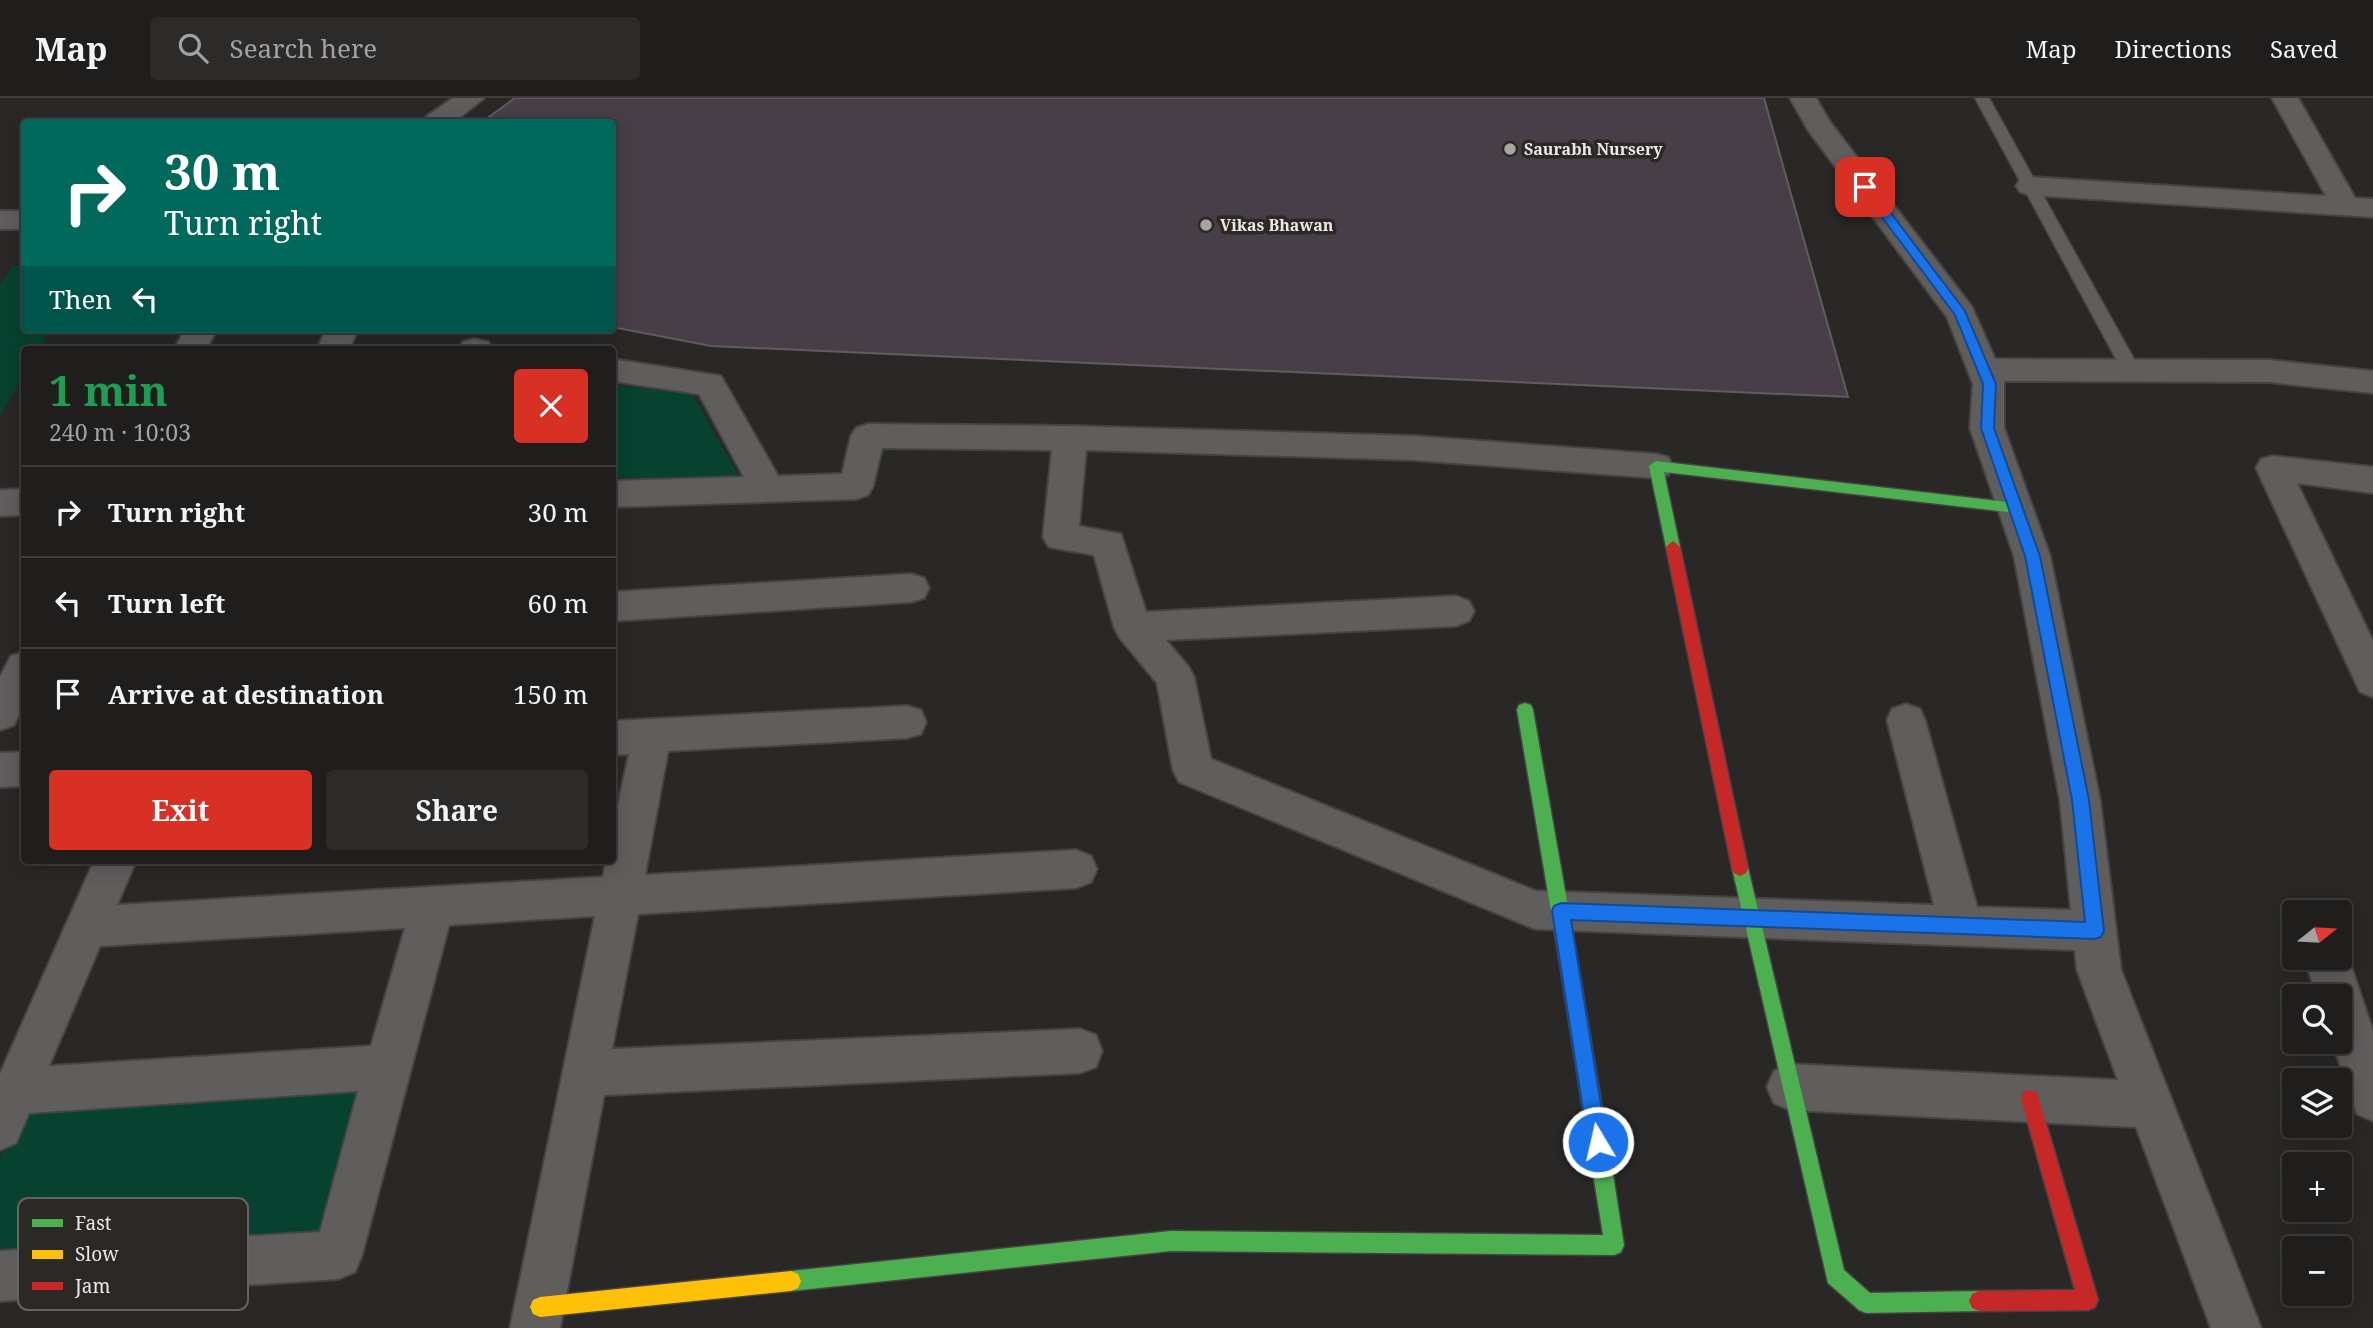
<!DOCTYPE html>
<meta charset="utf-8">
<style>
:root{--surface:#201e1c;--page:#2d2b29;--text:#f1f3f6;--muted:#a2a2a3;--line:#3d3c3b;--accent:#d93025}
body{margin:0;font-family:"Noto Serif",serif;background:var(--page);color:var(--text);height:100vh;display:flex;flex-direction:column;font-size:26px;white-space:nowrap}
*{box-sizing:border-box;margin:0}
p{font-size:23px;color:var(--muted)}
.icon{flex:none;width:38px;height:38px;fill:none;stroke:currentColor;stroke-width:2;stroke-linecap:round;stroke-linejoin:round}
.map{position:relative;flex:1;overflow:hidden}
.details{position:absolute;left:21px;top:248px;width:595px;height:518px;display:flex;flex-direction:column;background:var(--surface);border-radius:7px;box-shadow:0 4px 18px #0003,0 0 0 2px var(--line)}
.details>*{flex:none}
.banner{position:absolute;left:21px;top:21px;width:595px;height:214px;border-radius:7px;box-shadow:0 4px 18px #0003,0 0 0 2px var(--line);background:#00695c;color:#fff;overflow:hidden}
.needle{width:46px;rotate:72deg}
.tools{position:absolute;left:2282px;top:802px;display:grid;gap:14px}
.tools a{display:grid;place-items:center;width:70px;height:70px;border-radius:7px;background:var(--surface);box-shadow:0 4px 18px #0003,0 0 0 2px var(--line);font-size:35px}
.pin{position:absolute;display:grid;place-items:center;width:60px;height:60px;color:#fff;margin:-30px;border-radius:14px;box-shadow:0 4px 10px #0006}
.me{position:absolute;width:77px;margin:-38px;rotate:351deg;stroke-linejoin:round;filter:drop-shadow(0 0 5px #0008)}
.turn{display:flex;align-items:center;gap:24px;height:147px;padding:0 28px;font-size:32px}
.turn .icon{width:91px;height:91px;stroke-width:2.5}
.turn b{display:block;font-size:49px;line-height:60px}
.then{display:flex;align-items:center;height:66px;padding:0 28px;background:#0003;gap:14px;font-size:26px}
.round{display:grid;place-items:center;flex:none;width:74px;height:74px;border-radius:7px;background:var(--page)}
.head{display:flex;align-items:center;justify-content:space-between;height:119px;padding:0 28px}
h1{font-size:42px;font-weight:700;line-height:52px;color:#1e9e55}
.cta{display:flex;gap:14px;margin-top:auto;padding:14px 28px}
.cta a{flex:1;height:80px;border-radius:7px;background:var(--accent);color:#fff;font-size:28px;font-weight:700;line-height:80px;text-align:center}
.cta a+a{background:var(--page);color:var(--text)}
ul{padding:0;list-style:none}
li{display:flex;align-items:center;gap:21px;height:91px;padding:0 28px;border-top:2px solid var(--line)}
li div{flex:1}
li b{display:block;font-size:26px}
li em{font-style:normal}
header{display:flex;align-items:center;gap:42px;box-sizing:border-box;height:98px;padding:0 35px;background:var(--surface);border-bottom:2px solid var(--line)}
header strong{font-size:33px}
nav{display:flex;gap:38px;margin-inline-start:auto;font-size:24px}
.search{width:490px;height:63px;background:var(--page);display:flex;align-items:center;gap:18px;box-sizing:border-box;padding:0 24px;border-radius:7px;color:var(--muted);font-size:26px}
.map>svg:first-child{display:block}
</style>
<header>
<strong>Map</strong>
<div class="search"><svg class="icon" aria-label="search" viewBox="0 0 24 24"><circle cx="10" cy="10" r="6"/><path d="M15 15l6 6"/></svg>Search here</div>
<nav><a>Map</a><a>Directions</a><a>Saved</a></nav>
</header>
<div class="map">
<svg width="2373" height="1230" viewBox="0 0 2373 1230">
<rect width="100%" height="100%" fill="#2a2826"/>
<g fill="#06422f">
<path d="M24,167v64h27l-12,21h-15v24l-24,42v-131l12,-19z"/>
<path d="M613,287l79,9 47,82 -126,2z"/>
<path d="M375,980l-47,165 -328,21v-107l24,-58z"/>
</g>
<path fill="#483e47" stroke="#5f5d5e" stroke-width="2" d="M515,0h1249l84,299 -1137,-51 -99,-19v-205h-130z"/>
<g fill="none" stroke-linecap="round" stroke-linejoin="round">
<g stroke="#464443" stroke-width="3">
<path id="lane" d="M1975,0h14l151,272 -3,4 -6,2 -9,-6z"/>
</g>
<g stroke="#464443" stroke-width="4">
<g id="street">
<path d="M453,0h31l-30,24h-30l3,-6z"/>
<path d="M1790,0h26l14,24 142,185 23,52 273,1 105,11v22l-105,-11 -264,-1v47l46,128 50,244 21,170 140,358h-50l-75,-201 -346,-17 -16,-7 -7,-16 7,-16 16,-7 328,16 -41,-110 -2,-20 -540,-21 -356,-147 -6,-12 -16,-87 -38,-46 -5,-10 -20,-72 -45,-8 -6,-10 9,-87 -170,-2 -9,38 -5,9 -12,4 -244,8v-26l132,-4 -45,-83 -87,-13v-22l109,17 57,100 64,-2 9,-38 5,-8 12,-4 202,2 344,10 242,18 12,3 5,9 -5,9 -12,3 -242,-18 -328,-10 -7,76 42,8 25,78 310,-16 13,5 5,10 -5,10 -13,5 -290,14 22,26 6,11 17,82 325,132 398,14 -47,-185 5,-11 14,-5 14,5 5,11 52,187 94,3 -11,-110 -46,-244 -44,-128 3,-44 -26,-67 -139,-187z"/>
<path d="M2272,0h26l57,100 18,1v18l-343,-22 -10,-3 -4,-6 4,-6 10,-3 296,19z"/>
<rect x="0" y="113" width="24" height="18"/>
<path d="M185,231h32l-11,21h-32z"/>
<path d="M326,231h32l-9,21h-32z"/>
<path d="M474,241l14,3 5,8h-35l5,-8z"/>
<path d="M2273,358l100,11v26l-76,-10 76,158v56l-13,-5 -104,-224 5,-9z"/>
<path d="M24,391v26l-24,1v-26z"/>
<path d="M911,476l13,4 5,10 -5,10 -13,4 -299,19v-29z"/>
<path d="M24,554v52l-10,21 -14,5v-53l11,-21z"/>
<path d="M907,608l14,4 5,12 -5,12 -14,4 -239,13 -23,124 431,-25 15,6 6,13 -6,13 -15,6 -438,26 -26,135 468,-20 16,6 6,16 -6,16 -16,6 -476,22 -44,233h-50l85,-412 -146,9 -87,330 -7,17 -17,7 -338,22v-50l320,-19 38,-141 -329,22 -13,30 -16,7v-76l94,-213h42l-19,44 486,-28 3,-16h6v-29l17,-78 -17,1v-34zM405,830l-34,118 -322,20 51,-120z"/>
<path d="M24,654v34l-24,1v-34z"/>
<path d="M2340,844l8,15 25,74v90l-16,-7 -25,-73h8v-45h-23l-13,-39h36z"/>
</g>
</g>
<g stroke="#464443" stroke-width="3">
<g id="fast">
<path d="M1656,363l360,42 7,5 -7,5 -352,-41 16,75 -7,6 -7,-6 -17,-81z"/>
<path d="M1525,605l6,2 2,5 44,248 -3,6 -6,2 -6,-2 -3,-6 -42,-248 2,-5z"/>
<path d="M1740,762l6,3 2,5 96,402 26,23 109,-2 7,3 3,7 -3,7 -7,3 -113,2 -7,-3 -31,-27 -96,-415 2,-5z"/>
<path d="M1600,1047l7,3 3,7 14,90 -3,7 -7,3 -443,-4 -380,40 -7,-3 -3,-7 3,-7 7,-3 380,-40 432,4 -13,-80 3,-7z"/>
</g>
</g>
<g stroke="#464443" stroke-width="3">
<path id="slow" d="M791,1173l7,3 3,7 -3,7 -7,3 -251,26 -7,-3 -3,-7 3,-7 7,-3z"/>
</g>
<g stroke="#464443" stroke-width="3">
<g id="jam">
<path d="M1673,443l7,6 68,321 -2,5 -6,3 -6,-3 -2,-5 -66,-321z"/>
<path d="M1568,852l6,2 3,6 33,197 -3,7 -7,3 -7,-3 -3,-7 -31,-197 3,-6z"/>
<path d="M2030,992l7,2 2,7 59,201 -3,7 -7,3 -109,1 -7,-3 -3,-7 3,-7 7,-3 96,-1 -54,-191 2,-7z"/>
</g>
</g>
<use href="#lane" fill="#605e5d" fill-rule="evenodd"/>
<use href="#street" fill="#605e5d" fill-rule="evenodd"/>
<use href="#fast" fill="#4caf50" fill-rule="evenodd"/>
<use href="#slow" fill="#ffc107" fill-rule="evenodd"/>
<use href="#jam" fill="#c62828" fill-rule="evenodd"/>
</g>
<path fill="#1a73e8" stroke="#114b97" stroke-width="2" d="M1865,85l4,1 96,127 31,73 -2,44 46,128 49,244 15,131 -3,6 -6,2 -524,-19 36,222 -2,7 -7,3 -7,-3 -3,-7 -36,-231 2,-5 7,-3 524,19 -13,-122 -47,-244 -44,-128 2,-44 -28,-69 -94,-126v-5z"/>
<g fill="#a7a5a3" stroke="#2b2825" stroke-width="2.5">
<circle cx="1510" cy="51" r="7"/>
<circle cx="1206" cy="127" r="7"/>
</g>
<g text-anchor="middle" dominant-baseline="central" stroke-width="7" stroke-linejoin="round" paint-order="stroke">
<g font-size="16" font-weight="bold" fill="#ebe8e7" stroke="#2b2825" text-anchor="start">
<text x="1524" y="51">Saurabh Nursery</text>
<text x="1220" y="127">Vikas Bhawan</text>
</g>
</g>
<rect x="18" y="1100" width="230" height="112" rx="10" fill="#2b2825" stroke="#65625f" stroke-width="2"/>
<rect x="32" y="1121" width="31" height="8" fill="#4caf50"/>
<rect x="32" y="1152" width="31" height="9" fill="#ffc107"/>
<rect x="32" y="1184" width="31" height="8" fill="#c62828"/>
<g font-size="19" fill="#ebe8e7">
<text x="75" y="1132">Fast</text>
<text x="75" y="1163">Slow</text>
<text x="75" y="1195">Jam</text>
</g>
</svg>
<div class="tools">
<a><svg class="needle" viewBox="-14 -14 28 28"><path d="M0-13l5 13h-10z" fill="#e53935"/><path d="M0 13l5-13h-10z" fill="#a2a2a3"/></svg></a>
<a><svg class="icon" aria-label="search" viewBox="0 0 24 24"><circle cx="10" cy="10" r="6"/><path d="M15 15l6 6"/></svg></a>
<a><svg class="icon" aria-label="layers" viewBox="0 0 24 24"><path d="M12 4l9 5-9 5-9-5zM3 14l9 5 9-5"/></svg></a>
<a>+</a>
<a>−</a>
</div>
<div class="pin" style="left:1865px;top:89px;background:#d93025"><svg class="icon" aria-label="arrive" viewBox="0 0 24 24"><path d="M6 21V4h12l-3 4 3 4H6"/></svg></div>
<svg class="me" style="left:1598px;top:1044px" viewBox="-20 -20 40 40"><circle r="17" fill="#1a73e8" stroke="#fff" stroke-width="3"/><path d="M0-11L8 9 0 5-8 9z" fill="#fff"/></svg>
<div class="banner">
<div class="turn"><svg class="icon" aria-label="right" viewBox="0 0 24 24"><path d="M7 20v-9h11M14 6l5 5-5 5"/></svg><div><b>30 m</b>Turn right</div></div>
<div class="then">Then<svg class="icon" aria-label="left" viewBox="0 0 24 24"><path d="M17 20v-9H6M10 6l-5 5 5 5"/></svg></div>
</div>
<section class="details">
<div class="head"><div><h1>1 min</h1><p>240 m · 10:03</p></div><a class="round" style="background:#d93025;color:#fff"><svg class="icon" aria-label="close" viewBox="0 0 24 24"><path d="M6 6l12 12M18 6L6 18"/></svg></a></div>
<ul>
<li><svg class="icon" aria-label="right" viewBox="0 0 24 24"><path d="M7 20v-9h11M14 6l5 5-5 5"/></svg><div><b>Turn right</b></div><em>30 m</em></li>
<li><svg class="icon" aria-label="left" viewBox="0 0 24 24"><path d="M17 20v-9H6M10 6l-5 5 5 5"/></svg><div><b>Turn left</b></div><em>60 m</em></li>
<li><svg class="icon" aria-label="arrive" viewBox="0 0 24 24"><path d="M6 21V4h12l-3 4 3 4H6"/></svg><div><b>Arrive at destination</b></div><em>150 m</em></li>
</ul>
<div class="cta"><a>Exit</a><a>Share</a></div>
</section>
</div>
